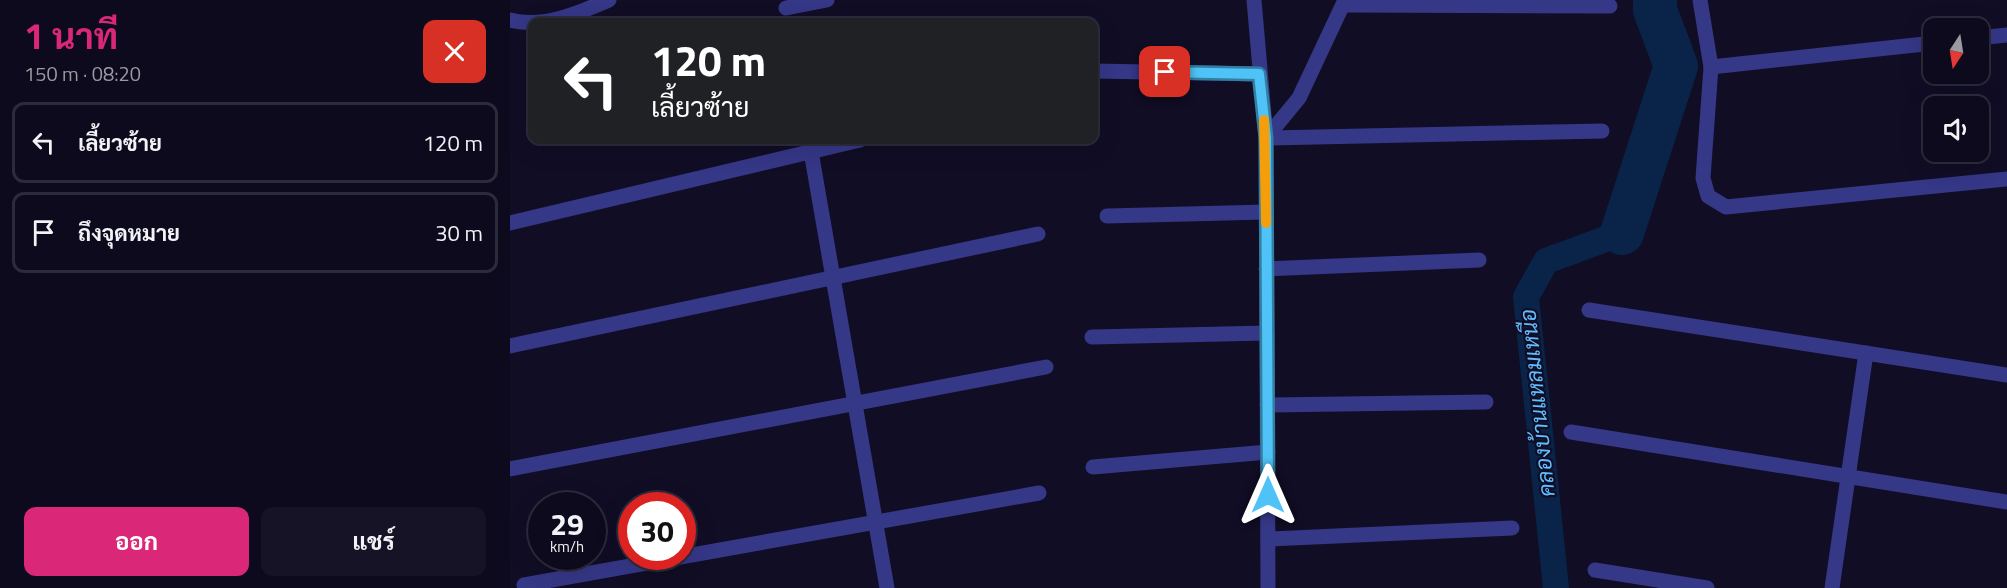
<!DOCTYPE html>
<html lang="th">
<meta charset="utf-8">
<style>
:root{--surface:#0c0a1c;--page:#151325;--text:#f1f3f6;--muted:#9a9aa3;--line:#2c2b3b;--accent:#db2777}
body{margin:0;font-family:"Titillium Web",Sarabun,sans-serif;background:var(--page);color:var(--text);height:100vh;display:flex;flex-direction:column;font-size:22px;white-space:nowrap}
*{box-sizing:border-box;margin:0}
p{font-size:20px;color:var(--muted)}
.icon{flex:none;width:33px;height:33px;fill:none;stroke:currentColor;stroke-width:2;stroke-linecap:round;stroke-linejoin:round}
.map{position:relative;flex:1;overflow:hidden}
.side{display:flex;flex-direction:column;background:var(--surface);width:510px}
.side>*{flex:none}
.top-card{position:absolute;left:18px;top:18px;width:570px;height:126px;border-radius:12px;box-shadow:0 6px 24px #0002,0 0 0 2px var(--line);background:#202124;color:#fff;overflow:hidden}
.needle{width:39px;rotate:192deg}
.controls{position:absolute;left:1413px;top:18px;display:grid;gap:12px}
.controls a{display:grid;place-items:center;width:66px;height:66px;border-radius:12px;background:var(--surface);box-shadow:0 6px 24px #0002,0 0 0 2px var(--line);font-size:30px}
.speed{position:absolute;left:18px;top:492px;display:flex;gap:12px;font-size:30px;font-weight:700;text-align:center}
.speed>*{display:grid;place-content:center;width:78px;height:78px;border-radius:50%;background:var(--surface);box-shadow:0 6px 24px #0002,0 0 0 2px var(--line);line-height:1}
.speed small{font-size:15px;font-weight:400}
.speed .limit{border:9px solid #d22;background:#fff;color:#111}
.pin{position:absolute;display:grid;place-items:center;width:51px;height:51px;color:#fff;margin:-26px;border-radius:12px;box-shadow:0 3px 9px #0006}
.me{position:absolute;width:66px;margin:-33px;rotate:0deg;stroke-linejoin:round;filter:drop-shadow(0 0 4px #0008)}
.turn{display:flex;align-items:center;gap:21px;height:126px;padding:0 24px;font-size:27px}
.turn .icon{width:78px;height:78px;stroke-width:2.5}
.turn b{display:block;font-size:42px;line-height:51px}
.round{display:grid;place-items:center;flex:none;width:63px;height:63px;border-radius:12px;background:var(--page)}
.overview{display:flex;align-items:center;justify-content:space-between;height:102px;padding:0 24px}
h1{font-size:36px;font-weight:700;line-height:45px;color:var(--accent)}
.action{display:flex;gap:12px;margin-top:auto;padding:12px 24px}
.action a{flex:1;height:69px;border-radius:12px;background:var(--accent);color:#fff;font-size:24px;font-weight:700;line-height:69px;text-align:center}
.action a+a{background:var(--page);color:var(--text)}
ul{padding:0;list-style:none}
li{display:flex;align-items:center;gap:18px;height:81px;margin:0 12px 9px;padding:0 12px;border:3px solid var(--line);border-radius:12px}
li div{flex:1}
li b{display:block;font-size:22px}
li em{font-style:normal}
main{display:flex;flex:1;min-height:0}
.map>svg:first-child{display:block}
</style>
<main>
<section class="side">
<div class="overview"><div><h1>1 นาที</h1><p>150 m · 08:20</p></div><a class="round" style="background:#d93025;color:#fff"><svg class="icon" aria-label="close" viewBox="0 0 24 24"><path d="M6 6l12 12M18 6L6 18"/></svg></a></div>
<ul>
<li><svg class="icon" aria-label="left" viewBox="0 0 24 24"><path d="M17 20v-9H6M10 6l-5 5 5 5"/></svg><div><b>เลี้ยวซ้าย</b></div><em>120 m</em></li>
<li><svg class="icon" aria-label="arrive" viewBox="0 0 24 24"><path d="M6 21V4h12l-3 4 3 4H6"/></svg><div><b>ถึงจุดหมาย</b></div><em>30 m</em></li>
</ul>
<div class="action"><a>ออก</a><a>แชร์</a></div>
</section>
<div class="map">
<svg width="1497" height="588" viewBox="0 0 1497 588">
<rect width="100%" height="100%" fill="#100d25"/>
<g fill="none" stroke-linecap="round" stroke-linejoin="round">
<path stroke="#092448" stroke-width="26" d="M1046,588l-30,-291 20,-36 76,-28"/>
<path stroke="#092448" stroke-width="44" d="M1112,233l54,-167 -21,-56v-10"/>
<g stroke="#353787" stroke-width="15">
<path d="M744,0l12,138 2,450"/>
<path d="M1190,0l11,67 -8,111 5,18 18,11 281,-28"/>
<path d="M835,5l265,1"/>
<path d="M276,8l41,-8"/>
<path d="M0,20c34,9 68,-7 99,-20"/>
<path d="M1468,38l29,-3"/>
<path d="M1201,67l223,-24"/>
<path d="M584,71l165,3"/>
<path d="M756,138l336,-7"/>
<path d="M756,138l33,-40 46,-98"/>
<path d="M299,140l78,448"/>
<path d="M597,216l159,-4"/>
<path d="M0,223l350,-83"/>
<path d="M756,269l213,-9"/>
<path d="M1079,310l418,65"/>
<path d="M582,337l175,-4"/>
<path d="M0,346l528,-112"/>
<path d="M757,405l219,-3"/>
<path d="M1061,432l436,70"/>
<path d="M583,467l175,-15"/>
<path d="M0,469l536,-102"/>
<path d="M758,539l244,-11"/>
<path d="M1085,570l112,18"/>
<path d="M14,585l515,-92"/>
<path d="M1322,588l34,-235"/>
</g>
</g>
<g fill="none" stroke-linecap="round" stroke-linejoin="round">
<g stroke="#337fa1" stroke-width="15">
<path id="route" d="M655,72l94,2 7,64 2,357"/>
</g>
<use href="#route" stroke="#4fc3f7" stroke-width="10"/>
<path stroke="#f59e0b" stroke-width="10" d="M754,120l2,103"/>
</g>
<g text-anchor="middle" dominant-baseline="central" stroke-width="4.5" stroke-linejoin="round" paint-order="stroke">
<g font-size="22" font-style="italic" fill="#5fbeff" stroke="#100d25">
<text transform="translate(1027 403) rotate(-96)">คลองบ้านแหลมเหนือ</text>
</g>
</g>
</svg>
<div class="controls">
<a><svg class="needle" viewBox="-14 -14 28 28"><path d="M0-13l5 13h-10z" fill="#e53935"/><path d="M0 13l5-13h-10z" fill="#9a9aa3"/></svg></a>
<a><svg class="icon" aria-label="sound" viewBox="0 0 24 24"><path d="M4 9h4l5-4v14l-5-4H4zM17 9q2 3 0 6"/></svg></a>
</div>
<div class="speed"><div>29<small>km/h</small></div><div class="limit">30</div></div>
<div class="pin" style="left:655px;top:72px;background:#d93025"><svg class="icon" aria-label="arrive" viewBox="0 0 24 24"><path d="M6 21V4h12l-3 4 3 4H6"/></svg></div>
<svg class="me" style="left:758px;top:495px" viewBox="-20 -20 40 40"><path d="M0-17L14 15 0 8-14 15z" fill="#4fc3f7" stroke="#fff" stroke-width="4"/></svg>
<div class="top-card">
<div class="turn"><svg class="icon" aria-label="left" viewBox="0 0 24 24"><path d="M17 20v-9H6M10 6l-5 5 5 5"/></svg><div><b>120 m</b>เลี้ยวซ้าย</div></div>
</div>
</div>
</main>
